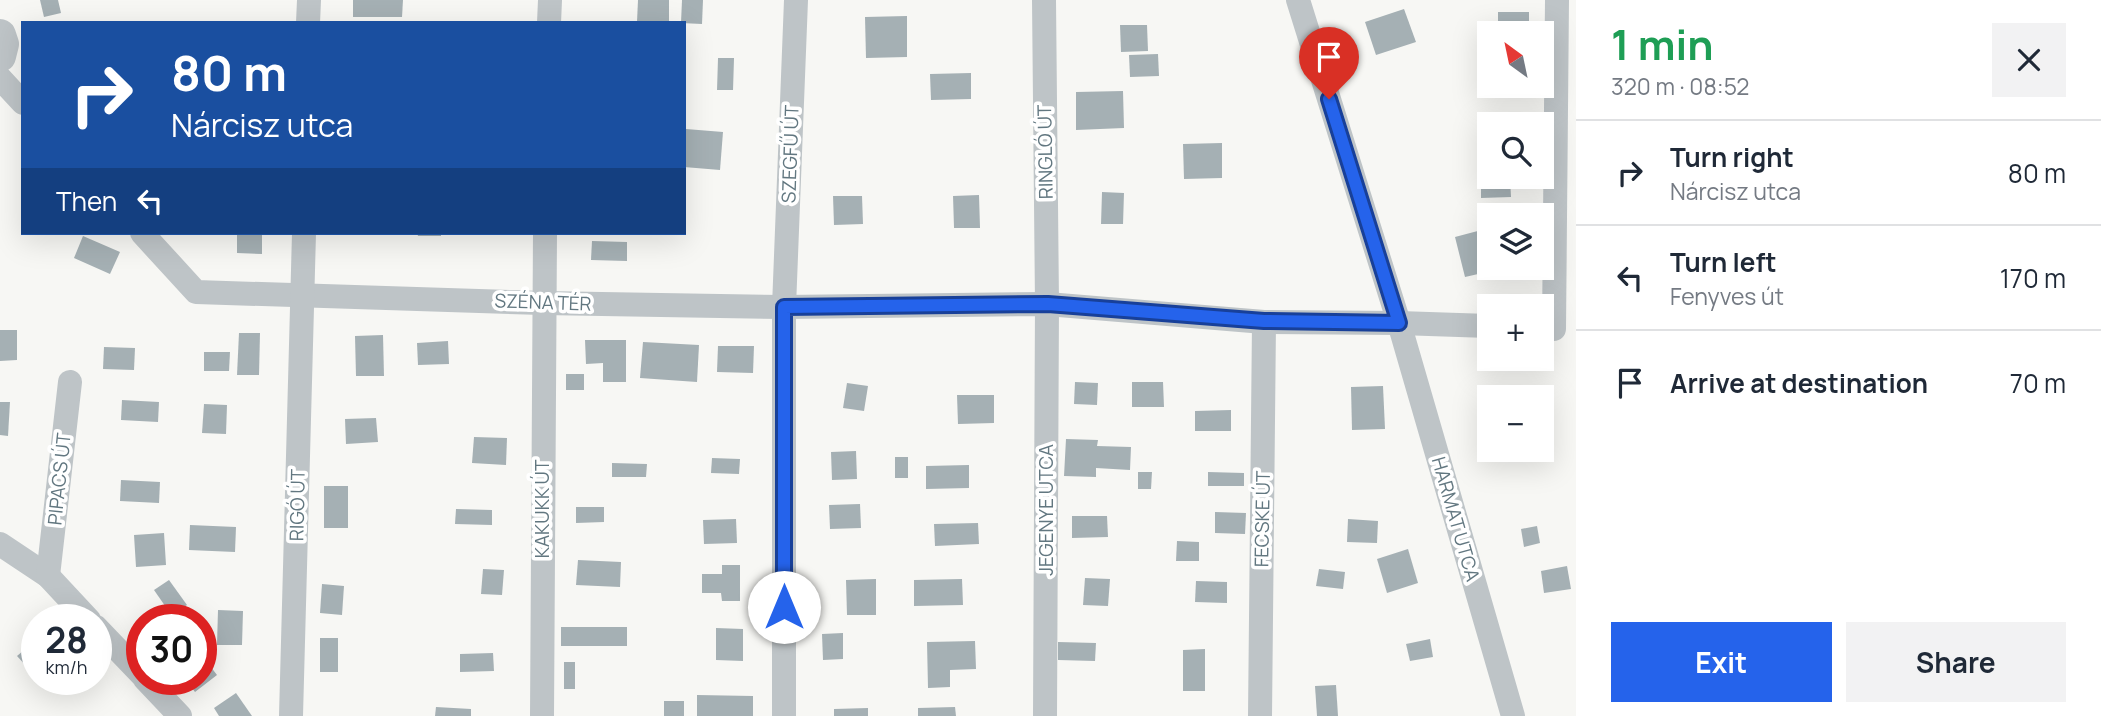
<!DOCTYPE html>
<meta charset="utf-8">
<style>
:root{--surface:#fff;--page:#f2f2f3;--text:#1f2937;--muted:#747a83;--line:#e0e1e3;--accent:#2563eb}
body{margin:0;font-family:Manrope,sans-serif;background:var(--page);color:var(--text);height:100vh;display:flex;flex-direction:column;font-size:26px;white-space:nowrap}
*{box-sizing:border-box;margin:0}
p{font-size:23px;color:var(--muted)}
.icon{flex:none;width:38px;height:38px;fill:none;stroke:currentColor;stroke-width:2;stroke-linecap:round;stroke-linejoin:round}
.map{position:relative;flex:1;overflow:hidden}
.side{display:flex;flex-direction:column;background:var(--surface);width:525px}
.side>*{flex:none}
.hud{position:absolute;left:21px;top:21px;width:665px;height:214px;border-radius:0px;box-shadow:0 7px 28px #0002;background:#1a4fa0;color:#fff;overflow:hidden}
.needle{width:46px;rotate:327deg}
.tools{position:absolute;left:1477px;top:21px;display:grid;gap:14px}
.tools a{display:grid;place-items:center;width:77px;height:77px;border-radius:0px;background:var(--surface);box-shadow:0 7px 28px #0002;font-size:35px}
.speed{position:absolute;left:21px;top:604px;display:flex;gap:14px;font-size:35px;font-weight:700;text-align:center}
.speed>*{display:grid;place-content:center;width:91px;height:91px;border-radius:50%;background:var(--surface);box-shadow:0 7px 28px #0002;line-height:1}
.speed small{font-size:18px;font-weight:400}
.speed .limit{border:10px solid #d22;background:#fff;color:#111}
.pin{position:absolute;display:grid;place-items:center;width:60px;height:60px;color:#fff;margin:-72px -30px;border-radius:50% 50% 50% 0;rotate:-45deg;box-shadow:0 0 7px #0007}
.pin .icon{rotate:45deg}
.me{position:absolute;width:77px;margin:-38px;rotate:0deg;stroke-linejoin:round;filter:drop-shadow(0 0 5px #0008)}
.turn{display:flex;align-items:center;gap:24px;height:147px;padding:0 35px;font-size:32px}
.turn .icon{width:91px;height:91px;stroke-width:2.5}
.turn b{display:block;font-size:49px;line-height:60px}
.then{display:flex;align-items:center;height:66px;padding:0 35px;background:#0003;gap:14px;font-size:26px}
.round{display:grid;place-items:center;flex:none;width:74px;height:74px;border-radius:0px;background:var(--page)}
.headline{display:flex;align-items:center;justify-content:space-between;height:119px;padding:0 35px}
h1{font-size:42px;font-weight:700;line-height:52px;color:#1e9e55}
.cta{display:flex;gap:14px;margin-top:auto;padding:14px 35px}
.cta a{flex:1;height:80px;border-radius:0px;background:var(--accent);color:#fff;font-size:28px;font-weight:700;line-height:80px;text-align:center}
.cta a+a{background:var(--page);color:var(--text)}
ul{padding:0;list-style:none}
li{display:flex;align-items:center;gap:21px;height:105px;padding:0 35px;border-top:2px solid var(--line)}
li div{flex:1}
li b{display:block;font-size:26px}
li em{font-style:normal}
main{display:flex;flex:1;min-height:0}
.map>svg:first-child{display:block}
</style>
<main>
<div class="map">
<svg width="1576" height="716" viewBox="0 0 1576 716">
<rect width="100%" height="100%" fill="#f7f7f4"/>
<g fill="#a5b0b4">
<path d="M40,0h18l3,13 -17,4z"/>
<path d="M353,0h50l-1,17h-49z"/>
<path d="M638,0h31v22h-32z"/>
<path d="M682,0h21l-1,24 -21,-1z"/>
<path d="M1404,9l12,33 -40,13 -11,-33z"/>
<rect x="1498" y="12" width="31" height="21"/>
<path d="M907,16v41l-41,1 -1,-41z"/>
<path d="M1120,25h27l1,26 -27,1z"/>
<path d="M1158,54l1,22 -29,1 -1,-22z"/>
<path d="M718,58h16l-1,32h-16z"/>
<path d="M971,73v26l-40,1 -1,-26z"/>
<path d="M1123,91l1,37 -48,2v-38z"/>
<path d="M686,129l37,3 -3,38 -36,-3z"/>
<path d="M1222,143v35l-38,1 -1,-35z"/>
<path d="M1481,171h8v6h21l1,20 -30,1z"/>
<path d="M1102,192l22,1 -1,31h-22z"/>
<path d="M979,195l1,33h-26l-1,-32z"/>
<path d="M833,196h29l1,28 -29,1z"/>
<path d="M1489,228v40l11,1 -35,8 -10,-40z"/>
<path d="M237,233h25v21l-25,-1z"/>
<path d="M417,233h24v3h-23z"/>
<path d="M83,236l37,16 -10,22 -36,-16z"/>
<path d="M592,241l35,1v19l-36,-1z"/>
<path d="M0,330h17v30l-17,1z"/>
<path d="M239,333h21l-1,42h-22z"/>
<path d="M383,335l1,41h-28l-1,-40z"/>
<path d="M585,340h41v42h-23v-19l-17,1z"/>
<path d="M448,341l1,23 -31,1 -1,-22z"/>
<path d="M643,342l56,3 -2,37 -57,-4z"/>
<path d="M718,346h36l-1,27 -36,-1z"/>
<path d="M104,347l31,1 -1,22 -31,-1z"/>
<path d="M204,352h26l-1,19h-25z"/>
<rect x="566" y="374" width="18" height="16"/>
<path d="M1075,382l23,1 -1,22 -23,-1z"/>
<path d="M1132,382h31l1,25h-32z"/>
<path d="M847,383l21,3 -4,25 -21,-3z"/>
<path d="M1383,386l2,43 -33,1 -1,-43z"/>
<path d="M957,395h37v28l-36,1z"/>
<path d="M122,400l37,2 -1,20 -37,-2z"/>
<path d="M0,402h10l-2,34 -8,-1z"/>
<path d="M204,404l23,1 -1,29 -24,-1z"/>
<path d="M1231,410v21h-36v-20z"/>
<path d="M376,418l2,24 -32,2 -1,-25z"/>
<path d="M474,437l33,1 -1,27 -34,-2z"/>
<path d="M1066,439l32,1 -1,6 34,1 -1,23 -34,-2v9l-32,-1z"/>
<path d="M856,451l1,28 -25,1 -1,-28z"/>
<rect x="895" y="457" width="13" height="21"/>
<path d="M712,458l28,1 -1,15 -28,-1z"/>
<path d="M612,463l35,1 -1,13h-34z"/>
<path d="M969,465v23l-43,1v-23z"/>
<path d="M1138,472h14l-1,17h-13z"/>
<path d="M1208,472l36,1v13h-36z"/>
<path d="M121,480l39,2 -1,21 -39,-2z"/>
<rect x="324" y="486" width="24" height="42"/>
<path d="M860,504l1,24 -31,1 -1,-24z"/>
<path d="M576,507h28v15l-28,1z"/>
<path d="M456,509l36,1v15l-37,-1z"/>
<path d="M1215,512l31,1 -1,21 -30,-1z"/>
<path d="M1072,516h35l1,21 -36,1z"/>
<path d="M736,519l1,24 -33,1 -1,-24z"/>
<path d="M1348,519l30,2 -1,22 -30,-1z"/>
<path d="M978,523l1,21 -44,2 -1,-22z"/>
<path d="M190,525l46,2 -1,25 -46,-2z"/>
<path d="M1537,526l3,17 -16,4 -3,-18z"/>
<path d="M164,533l2,32 -30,2 -2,-32z"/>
<path d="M1177,541l22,1v19h-23z"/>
<path d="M1408,549l10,34 -31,10 -10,-34z"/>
<path d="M578,560l43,2 -1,25 -44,-2z"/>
<path d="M722,565h18v36h-18l-1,-8h-19v-19h20z"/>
<path d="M1567,566l4,23 -27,4 -3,-22z"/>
<path d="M483,569l21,1 -2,25 -21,-1z"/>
<path d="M1319,569l26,3 -2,17 -27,-3z"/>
<path d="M1085,578l25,1 -2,27 -25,-1z"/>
<path d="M876,579v36h-29l-1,-35z"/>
<path d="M962,579l1,26 -49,1v-26z"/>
<path d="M169,580l18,25 -15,11 -18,-26z"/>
<path d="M1196,581l31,1v21l-32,-1z"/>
<path d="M322,584l22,2 -2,29 -22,-2z"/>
<path d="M218,610l25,1 -1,34h-25z"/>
<rect x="561" y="627" width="66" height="19"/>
<path d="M716,628l27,1v32l-27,-1z"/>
<path d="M843,633v26l-20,1 -1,-26z"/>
<rect x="320" y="638" width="18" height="34"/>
<path d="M37,639v39l-20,-22z"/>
<path d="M1430,639l3,18 -23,4 -4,-17z"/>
<path d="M975,641l1,28 -26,1v17l-22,1 -1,-46z"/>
<path d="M1058,642l38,1 -1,18 -37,-1z"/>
<path d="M1205,649v42h-22v-41z"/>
<path d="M493,653l1,18 -34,1v-18z"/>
<path d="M201,654l16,21 -22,17 -10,-13h16z"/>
<rect x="564" y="662" width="11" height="27"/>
<path d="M1336,685l2,31h-21l-2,-30z"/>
<path d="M236,693l16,23h-33l-5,-8z"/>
<path d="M697,695l56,1v20h-56z"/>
<rect x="664" y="701" width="20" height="15"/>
<path d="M436,707l35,2v7h-36z"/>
<path d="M955,707l1,9h-38v-8z"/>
<path d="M868,708v8h-34v-7z"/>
</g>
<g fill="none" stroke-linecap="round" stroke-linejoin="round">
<g stroke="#bec4c7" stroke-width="24">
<path d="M1044,0l3,304 -2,412"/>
<path d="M1298,0l101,323 114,393"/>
<path d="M308,23l1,-23"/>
<path d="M549,23l1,-23"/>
<path d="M0,78l23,25"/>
<path d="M142,233l54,59 347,11 241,4 263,-3 217,18 135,1 90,3"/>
<path d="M1554,329l3,-329"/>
<path d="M0,544l48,32 41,44"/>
<path d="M48,576l22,-194"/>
<path d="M96,627l46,48"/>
<path d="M145,679l35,37"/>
<path d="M291,716l13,-483"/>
<path d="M542,716l3,-483"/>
<path d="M784,716v-409l12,-307"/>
<path d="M1260,716l4,-394"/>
</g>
<path stroke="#bec4c7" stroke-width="32" d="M0,35l3,9 -3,12"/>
</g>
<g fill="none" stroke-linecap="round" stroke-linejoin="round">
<g stroke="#184099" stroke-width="18">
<path id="route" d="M784,607v-300l264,-3 216,17 135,2 -70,-224"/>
</g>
<use href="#route" stroke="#2563eb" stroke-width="12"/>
</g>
<g text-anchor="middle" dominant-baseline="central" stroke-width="7" stroke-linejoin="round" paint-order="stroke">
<g font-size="19" fill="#627780" stroke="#fff">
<text transform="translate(1045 152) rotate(-91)">RINGLÓ ÚT</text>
<text transform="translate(790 154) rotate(-88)">SZEGFŰ ÚT</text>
<text transform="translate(543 302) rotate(2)">SZÉNA TÉR</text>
<text transform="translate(59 479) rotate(-84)">PIPACS ÚT</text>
<text transform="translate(297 505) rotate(-89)">RIGÓ ÚT</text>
<text transform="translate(542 509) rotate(-90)">KAKUKK ÚT</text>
<text transform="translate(1046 510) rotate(-90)">JEGENYE UTCA</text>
<text transform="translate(1262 519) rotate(-89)">FECSKE ÚT</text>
<text transform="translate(1456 519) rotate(74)">HARMAT UTCA</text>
</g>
</g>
</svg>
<div class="tools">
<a><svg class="needle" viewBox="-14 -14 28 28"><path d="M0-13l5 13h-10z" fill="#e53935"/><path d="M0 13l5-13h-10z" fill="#747a83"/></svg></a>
<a><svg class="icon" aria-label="search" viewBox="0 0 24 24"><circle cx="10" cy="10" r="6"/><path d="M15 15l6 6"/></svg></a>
<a><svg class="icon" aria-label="layers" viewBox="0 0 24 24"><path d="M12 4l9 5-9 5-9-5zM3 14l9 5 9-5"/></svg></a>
<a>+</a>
<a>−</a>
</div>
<div class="speed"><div>28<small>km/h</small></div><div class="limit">30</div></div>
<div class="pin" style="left:1329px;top:99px;background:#d93025"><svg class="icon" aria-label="arrive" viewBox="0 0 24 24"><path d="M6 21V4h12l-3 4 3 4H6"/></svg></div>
<svg class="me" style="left:784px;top:607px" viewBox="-20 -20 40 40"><circle r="19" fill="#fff"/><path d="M0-13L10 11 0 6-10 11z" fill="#2563eb"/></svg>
<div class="hud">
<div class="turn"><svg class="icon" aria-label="right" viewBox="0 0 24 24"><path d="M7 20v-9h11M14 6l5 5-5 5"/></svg><div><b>80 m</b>Nárcisz utca</div></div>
<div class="then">Then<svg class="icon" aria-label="left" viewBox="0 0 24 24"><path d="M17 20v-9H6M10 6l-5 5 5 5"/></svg></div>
</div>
</div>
<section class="side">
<div class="headline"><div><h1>1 min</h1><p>320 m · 08:52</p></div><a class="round"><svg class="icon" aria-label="close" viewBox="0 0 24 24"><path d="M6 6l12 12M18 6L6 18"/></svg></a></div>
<ul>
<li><svg class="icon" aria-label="right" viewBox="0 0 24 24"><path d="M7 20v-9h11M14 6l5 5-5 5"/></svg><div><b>Turn right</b><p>Nárcisz utca</p></div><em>80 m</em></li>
<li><svg class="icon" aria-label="left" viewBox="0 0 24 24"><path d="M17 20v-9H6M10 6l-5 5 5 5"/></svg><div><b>Turn left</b><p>Fenyves út</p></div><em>170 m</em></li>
<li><svg class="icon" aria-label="arrive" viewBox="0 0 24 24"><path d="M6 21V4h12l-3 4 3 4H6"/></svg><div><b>Arrive at destination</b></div><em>70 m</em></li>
</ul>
<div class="cta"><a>Exit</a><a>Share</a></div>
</section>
</main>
